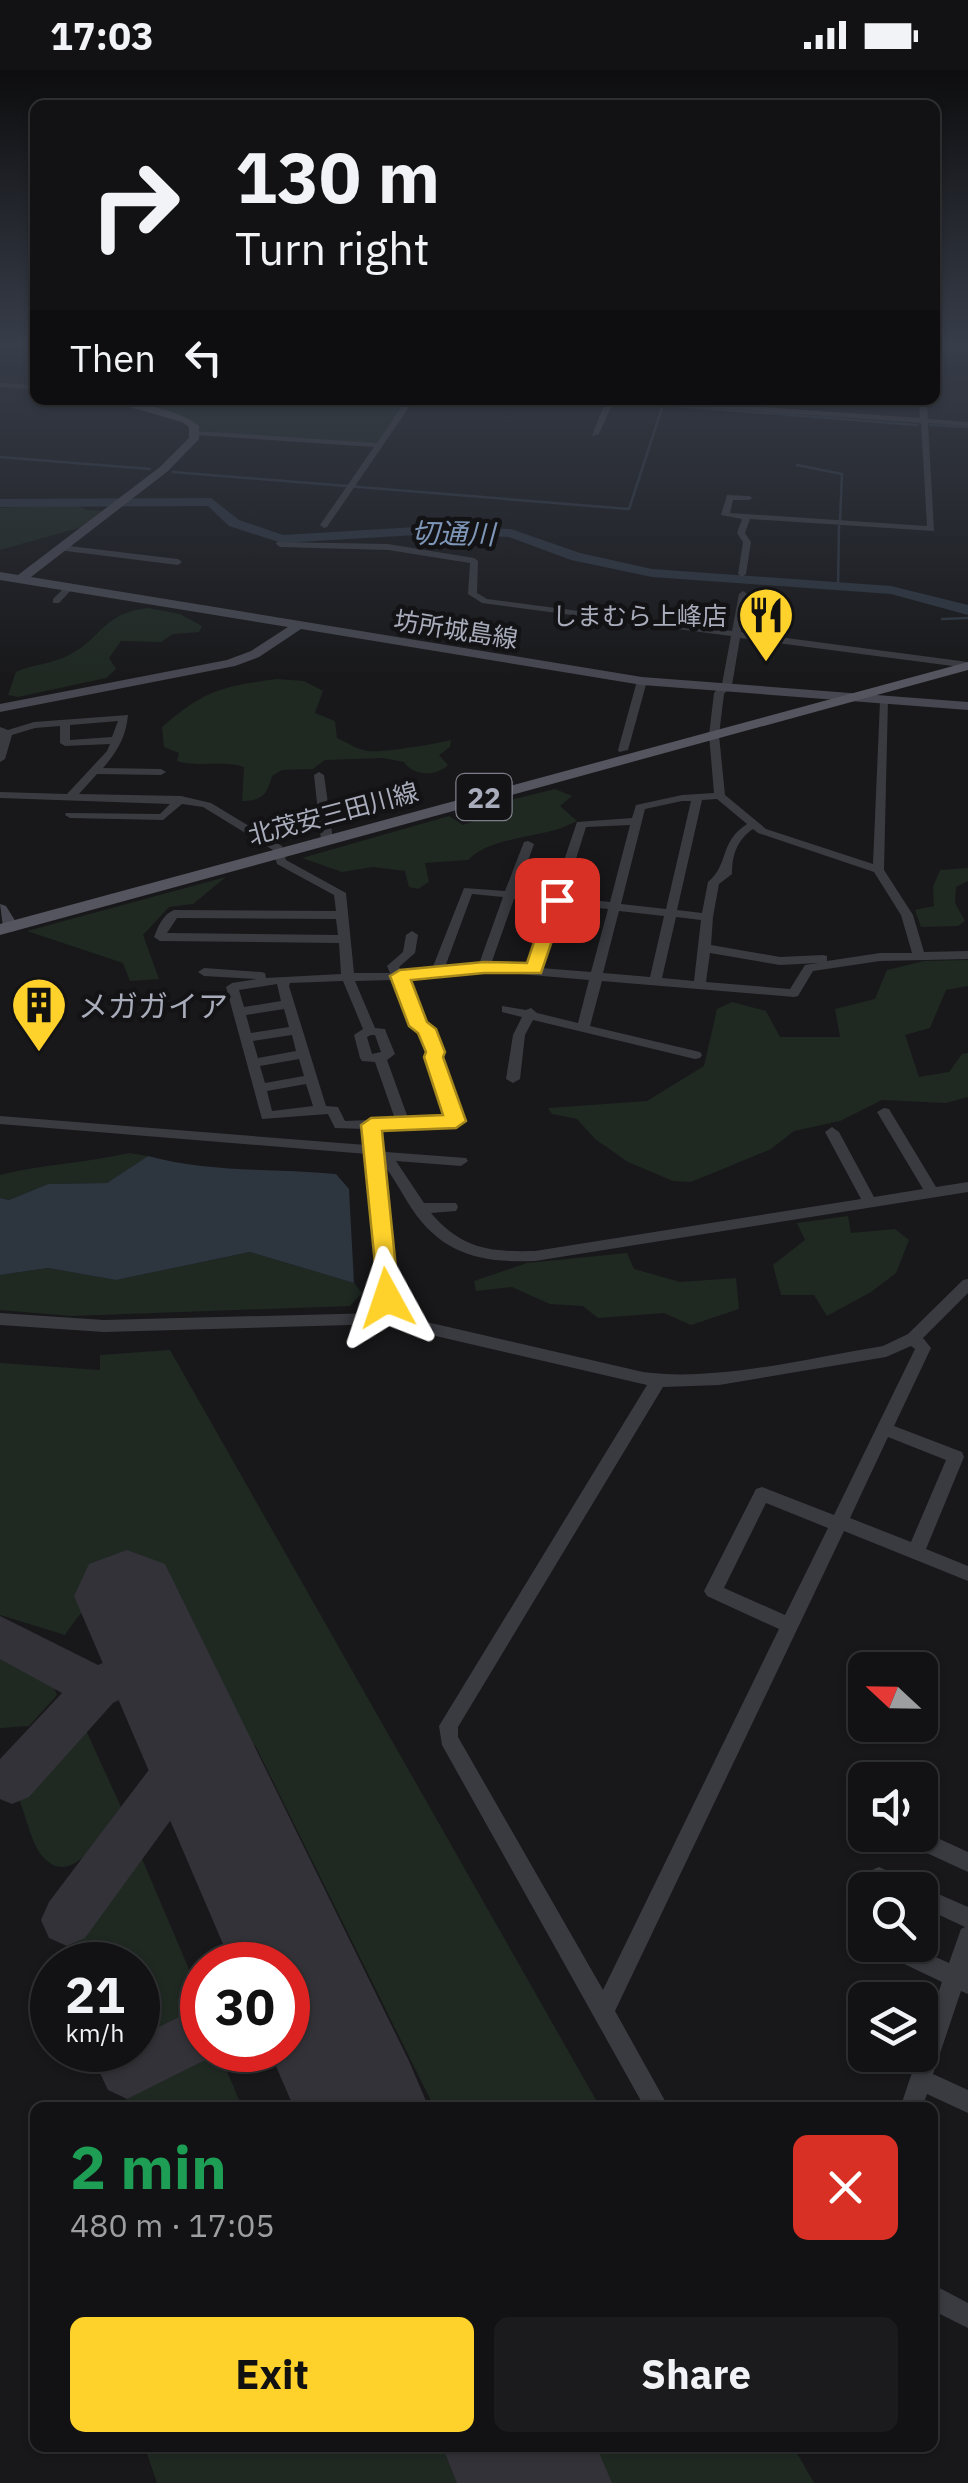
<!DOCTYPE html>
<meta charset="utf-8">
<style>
:root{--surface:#121214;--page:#1b1b1d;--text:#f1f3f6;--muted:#9c9ea0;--line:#313234;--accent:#ffd22b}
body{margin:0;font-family:"IBM Plex Sans","Noto Sans JP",sans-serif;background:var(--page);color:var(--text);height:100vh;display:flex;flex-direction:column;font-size:38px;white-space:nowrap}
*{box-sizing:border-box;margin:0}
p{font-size:32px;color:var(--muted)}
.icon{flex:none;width:55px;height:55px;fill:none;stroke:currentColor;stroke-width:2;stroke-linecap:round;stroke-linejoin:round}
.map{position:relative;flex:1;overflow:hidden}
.side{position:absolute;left:30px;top:2032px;width:908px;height:350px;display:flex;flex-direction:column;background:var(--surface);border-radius:15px;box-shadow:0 2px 8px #0004,0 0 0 2px var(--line)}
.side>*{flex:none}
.banner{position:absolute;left:30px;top:30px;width:910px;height:305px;border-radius:15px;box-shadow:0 2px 8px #0004,0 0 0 2px var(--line);background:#121214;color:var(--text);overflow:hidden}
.needle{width:65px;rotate:292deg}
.fabs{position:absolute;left:848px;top:1582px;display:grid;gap:20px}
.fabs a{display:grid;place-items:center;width:90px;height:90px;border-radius:15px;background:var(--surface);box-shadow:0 2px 8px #0004,0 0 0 2px var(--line);font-size:50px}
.speed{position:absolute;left:30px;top:1872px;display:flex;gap:20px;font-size:50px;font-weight:700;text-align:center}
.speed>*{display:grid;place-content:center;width:130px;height:130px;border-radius:50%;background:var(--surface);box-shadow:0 2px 8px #0004,0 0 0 2px var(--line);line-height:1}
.speed small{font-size:25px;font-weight:400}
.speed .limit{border:15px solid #d22;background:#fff;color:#111}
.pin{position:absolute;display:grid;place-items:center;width:85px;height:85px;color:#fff;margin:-42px;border-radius:20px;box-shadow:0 5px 15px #0006}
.me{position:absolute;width:110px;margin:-55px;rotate:355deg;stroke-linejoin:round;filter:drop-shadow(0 0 8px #0008)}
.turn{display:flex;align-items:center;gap:35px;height:210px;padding:0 40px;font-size:45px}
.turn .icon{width:130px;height:130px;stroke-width:2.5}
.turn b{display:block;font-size:70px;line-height:85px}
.then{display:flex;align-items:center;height:95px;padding:0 40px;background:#0003;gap:20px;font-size:38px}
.round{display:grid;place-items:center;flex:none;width:105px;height:105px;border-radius:15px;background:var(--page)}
.overview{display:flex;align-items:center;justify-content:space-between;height:170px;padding:0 40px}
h1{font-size:60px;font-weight:800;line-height:75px;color:#1e9e55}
.primary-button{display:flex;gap:20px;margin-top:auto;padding:20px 40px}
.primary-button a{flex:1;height:115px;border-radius:15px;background:var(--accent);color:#111;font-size:40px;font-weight:800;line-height:115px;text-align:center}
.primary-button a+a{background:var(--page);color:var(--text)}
.status{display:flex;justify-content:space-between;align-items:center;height:70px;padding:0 50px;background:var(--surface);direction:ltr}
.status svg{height:28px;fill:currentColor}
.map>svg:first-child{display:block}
</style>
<div class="status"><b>17:03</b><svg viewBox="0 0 49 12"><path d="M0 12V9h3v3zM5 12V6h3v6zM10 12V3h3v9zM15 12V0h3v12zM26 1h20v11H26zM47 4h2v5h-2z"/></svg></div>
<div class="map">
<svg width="968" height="2413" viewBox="0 0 968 2413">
<rect width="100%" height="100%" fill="#18181a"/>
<g fill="#1f2922">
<path d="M119,330h287l-31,46 -173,-15 -19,-14z"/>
<path d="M75,434l11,6 17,1 -21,16 -82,23v-42z"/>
<path d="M148,538l32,6 22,12 -3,6 -26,2 -12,8 -40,-1 -12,17 7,11 -10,9 -88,19 -10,-2 8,-23c17,-8 37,-8 53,-17 35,-18 32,-41 79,-47z"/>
<path d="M277,609l27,2 19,10 -8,22 20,8 2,17c9,4 21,12 31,13 13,2 68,-7 83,-11l-1,7 -11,8 9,10c-12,12 -35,11 -44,-3l-21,-4 -58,2 -12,9 -31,1 -10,6c-5,19 -10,25 -30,25l2,-34c-22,-8 -45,1 -67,-6l2,-8 -15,-6 -2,-20c42,-37 61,-41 115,-48z"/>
<path d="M555,719l17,7 -12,10 17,15c-33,19 -84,13 -109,39l-43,3 4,19 -11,7 -9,-2 -4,-16 -32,-4 -31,5 -40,-14 147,-42 14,9 36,-13 -5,-8z"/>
<path d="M968,798v13l-12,6 -1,16 10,18 -7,5 -37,1 -6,-17 19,-4 -1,-19 7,-17z"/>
<path d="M226,807l-33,27 -24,3 -26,28 16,44 -29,2 -7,-18 -96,-32z"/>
<path d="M968,890v26l-22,4 -16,38 -25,7 14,42 30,-5 13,-18 6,-1v44l-22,6 -64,-3 -42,21 -46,10 -23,18 -80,33 -18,-1 -45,-19 -33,-23 -18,-20 -25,-5 -4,-6 99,-7 57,-35 13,-57 15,-7 34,9 14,26h60l-5,-28 40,-10 12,-29 37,-9z"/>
<path d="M129,1083l19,3 -41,27 -59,1 -39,16 -9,-2v-23c44,-11 86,-12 129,-22z"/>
<path d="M848,1146l3,17 44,-4 14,11 -13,33 -25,19 -44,24 -13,-21h-33l-8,-30 32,-25 -8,-17z"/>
<path d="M250,1182l104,31 8,10 -12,13 -279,10 -71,-6v-35l48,-7 68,12z"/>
<path d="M627,1183l7,16 46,13 56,-4 3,31 -48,16 -27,-12 -66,5 -15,-12 -33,-2 -38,-17 -36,4 -2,-10 53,-18z"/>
<path d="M170,1280l430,757h-166l-179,-362 -24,5 -82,-165c-44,2 -61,15 -84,50l-65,-20v-252l100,7v-15z"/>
<path d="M0,1586c20,9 50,16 57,39l-28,31 -29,2z"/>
<path d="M84,1656l37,81c-14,19 -46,82 -76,52 -13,-12 -19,-43 -26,-60l46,-62z"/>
<path d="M140,1784l62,146v9l-64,31v-75h-53l-9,-23 7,-15z"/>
<path d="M209,1980h9l24,57h-129z"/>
<path d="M145,2378h300l15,35h-303z"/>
<path d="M560,2378h234l20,35h-237z"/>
</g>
<path fill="#2d353f" d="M148,1086c61,17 125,12 188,18l13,15 5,94 -104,-31 -134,28 -68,-12 -48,7v-77l9,2 39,-16 59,-1z"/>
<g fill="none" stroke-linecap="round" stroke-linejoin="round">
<g stroke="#2d353f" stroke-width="2.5">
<path d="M930,355l38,2"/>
<path d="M0,387l150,12"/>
<path d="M797,395l45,9 -2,47"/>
<path d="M173,402l456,37 34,-104 254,20"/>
<path d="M838,518l1,-62"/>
<path d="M942,549l26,-1"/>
</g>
<path fill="#2d353f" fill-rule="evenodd" d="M211,428l28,22 44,15 150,-9 78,3 69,24 72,16 239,17 77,19v10l-77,-21 -239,-17 -81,-17 -62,-23 -76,-3 -151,9 -53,-17 -21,-20 -208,1v-8z"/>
<g fill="#323238" fill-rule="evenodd">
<path d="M0,1546l98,49 58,-25 16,6 7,14 -7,14 -59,29 -84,94 -17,7 -12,-5v-40l62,-66 -62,-34z"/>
<path d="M196,1654l17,6 7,16 -7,16 -128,176 -18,8 -18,-8 -8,-18 8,-18 130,-172z"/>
<path d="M304,1884l19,8 8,19 -8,19 -35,16v-51h-8z"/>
<path d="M202,1936v44l19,2 -94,47 -19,-9 -9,-19 9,-19 30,-2v-13z"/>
</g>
<g fill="#323238" fill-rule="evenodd">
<path d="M127,1480l38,14 244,497 20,47h-135l-25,-58h19v-85h-56l-158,-369 15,-32z"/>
<path d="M443,2378h154l15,35h-155z"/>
</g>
<g fill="#3a3b41" fill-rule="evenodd">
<path d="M935,278l33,2v4l-33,-2z"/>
<path d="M0,313l35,2v4l-35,-2z"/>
<path d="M406,330h8l-87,127 -3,1 -4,-3 54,-78 -178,-12 -4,-2 4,-2 181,12z"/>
<path d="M606,330h8l-15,34 -7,2z"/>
<path d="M629,330h34l257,18 -1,-18h8l1,19 40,3v4l-40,-3 6,108 -184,-12 -5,14 6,9 -5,32 -4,3 -4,-3 5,-32 -6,-9 5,-14 -21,-4 6,-20 22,1 4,2 -4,2h-16l-3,13 197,13 -6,-103 -288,-21z"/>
<path d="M277,472l111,2 86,14 4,3 -1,32 10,6 245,32 7,-37 4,-3 4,3 -6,38 227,30v6l-228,-30 -8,47 -8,9 -5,41 6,60 41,34 107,35 7,-163 8,-2 -4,171 29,45 11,37 44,-1v8l-88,2 -67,10 -15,25 -4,1 -192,-16 -12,45 110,26 2,3 -2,3 -5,1 -162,-39 -8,15 -5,44 -7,4 -7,-4 7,-44 9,-18 -20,-5v-6l24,4 5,-2 6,5 41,10 11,-43 -105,-9 -79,8 18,45 10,5 30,92 -7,4 -78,4 2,19 6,4 80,6 2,3 -7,5 -65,-5 28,42h32l2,4 -2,4 -25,2c31,36 58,39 104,38l326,-52 -36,-67 7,-5 7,5 35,65 49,-8 -46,-77 7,-4 5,1 47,78 32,-5v10l-433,69c-53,2 -92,-6 -123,-52 -10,-15 -18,-32 -30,-46l13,135 -3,16 251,58c74,10 166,-14 240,-26l25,-12 55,-54 5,-1v14l-45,45 8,10 -37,78 68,26 2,5 -38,92 42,17v15l-124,-50 -229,480 54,97h-24l-203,-363 -3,-19 208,-341 -263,-61 -280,8 -104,-7v-12l104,7 273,-7 2,-15 -12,-144 -367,-30v-8l366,29 -1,-16 -30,-1 -7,-14 -66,5 -36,-132 6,-4 25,-4 -53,-3 -6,-4 6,-4 57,4 4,1 1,5 75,-4 -2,-31 -179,-2 -6,-4c4,-10 9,-23 20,-27l162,1 -2,-16 -57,-31 -4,-14 -70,-43 -21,-3 -19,16 -93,-2 -5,-3 1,-2 94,1 10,-10 -170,-6v-6l67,2 40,-43 3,-7 -45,2 -5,-3v-17l-25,2 -23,7 -7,24 -5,3v-35l8,3 26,-8 94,-7c-2,21 -10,36 -25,53l58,1 5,3 -5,3 -64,-1 -18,20 102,2 30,7 71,43 4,14 60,33 8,80h36l-3,-7 16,-14 3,-17 6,-4 6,4 -3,18 -16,14 3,5 30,-3 32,-81 41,3 19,-49 4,-1 6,3 -17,48 35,4 25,-74 55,-4 4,-13 46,-10 32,-2 -5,-58 5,-42 8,-9 9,-48 -249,-33 -14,-9 2,-31 -82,-13 -108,-3 -4,-3zM118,651l-6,16 -42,3v-15zM717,729l30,25c-28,18 -18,41 -39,58l-6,31 -25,-3 25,-110zM682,731h9l-25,108 -45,-5 24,-95zM630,755l-20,77 -46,-5 22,-70zM753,759l5,4 116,39 27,43 11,38h-32l-53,8v-5l-4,-1 -43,2 -69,-12 2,-28 6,-33 13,-10c0,-19 5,-34 21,-45zM472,824l31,3 -24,67 -34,3zM514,829l36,4 -21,64 -38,-3zM561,834l47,5 -17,63 -50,-4zM619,841l45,5 -14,61 -47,-4zM676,847l25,3 -7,61 -32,-3zM177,848l159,1 2,16 -171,-2zM710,883l70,12 38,-2 -13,2 -15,24 -84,-7zM393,910l19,46 9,5 27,86 -40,1 -21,-58 8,-6 -9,-22 -1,-3 -10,-1 -20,-47zM343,911l20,48 -9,6 6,23 2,3 13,1 20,57 -50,2 -7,-14 -12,-1 -37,-120 1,-3zM277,914l4,17 -37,6 -5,-17zM284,939l5,18 -38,6 -5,-18zM292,965l4,16 -38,7 -5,-17zM371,965h4l6,17 -9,2 -5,-17zM299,989l5,17 -39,7 -5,-17zM306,1014l7,22 -41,5 -5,-20zM911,1276l4,3 -81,166 -72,-28 -6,2 -52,102 3,5 72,33 -176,361 -145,-253v-10l205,-340 56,-2 167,-28zM888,1367l58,23 -35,82 -61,-24zM766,1433l62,25 -43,87 -61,-27z"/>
<path d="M61,475l117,14 4,3 -4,3 -120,-15v-4z"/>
<path d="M66,516l7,2 -14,15h-6v-4z"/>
<path d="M642,608l5,3 -19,69 -9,2 -1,-2 19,-69z"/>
<path d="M319,702l5,3 9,65 -6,3 -6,-3 -7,-65z"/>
<path d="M920,1760l48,22v20l-65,-30 -3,-7h20z"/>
<path d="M879,1797l35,16 2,4 4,-1 48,21v87l-7,-3 -28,83 35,16v23l-41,-19 -5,14h-22l18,-53h2v-7l22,-66 -63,-30 -3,-7h33l40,18 12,-34 4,-2 -45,-21v-16h-35l-13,-6 -3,-7 3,-7z"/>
<path d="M932,2214l36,19v25l-36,-18z"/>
</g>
<g fill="#464750" fill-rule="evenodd">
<path d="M105,330c25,0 76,10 94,26v13l-31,32 -137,106 611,100 326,25v8l-326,-25 -341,-56 -42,28 -24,9 -235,46v-8l227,-44 24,-9 37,-24 -288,-47v-8l18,3 142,-108 29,-29v-11l-7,-5z"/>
<path d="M0,834l6,2 13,21 -2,3 -6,2 -8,-5z"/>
</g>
<path fill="#54555f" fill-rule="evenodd" d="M968,592v8l-968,265v-11z"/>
</g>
<linearGradient id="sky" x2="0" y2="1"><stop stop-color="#0d0d0e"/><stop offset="0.45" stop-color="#373d49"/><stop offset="1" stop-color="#373d49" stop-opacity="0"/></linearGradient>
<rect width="968" height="610" fill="url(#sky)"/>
<path fill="#ffd22b" stroke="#a6881c" stroke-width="2.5" d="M557,824l9,6 -25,73h-57l-73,7 16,42 9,7 9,23 -2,5 23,64 -10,7 -74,3 17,167 -4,6h-16l-18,-179 10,-7 72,-3 -19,-58 2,-5 -8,-19 -9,-7 -19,-50 10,-6 84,-8 43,1 21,-63z"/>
<defs>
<g id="restaurant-pin" transform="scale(2.875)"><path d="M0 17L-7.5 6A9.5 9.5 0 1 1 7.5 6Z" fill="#ffd22b" stroke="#131315"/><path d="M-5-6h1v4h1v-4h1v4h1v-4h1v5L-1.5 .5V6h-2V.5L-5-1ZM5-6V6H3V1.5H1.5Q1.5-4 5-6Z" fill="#111"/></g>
<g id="building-pin" transform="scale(2.875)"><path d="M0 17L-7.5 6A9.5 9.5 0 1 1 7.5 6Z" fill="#ffd22b" stroke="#131315"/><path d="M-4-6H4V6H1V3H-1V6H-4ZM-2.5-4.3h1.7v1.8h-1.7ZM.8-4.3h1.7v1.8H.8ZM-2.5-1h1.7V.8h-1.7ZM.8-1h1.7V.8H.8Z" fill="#111"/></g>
</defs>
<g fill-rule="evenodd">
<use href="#restaurant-pin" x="766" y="545"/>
<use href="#building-pin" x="39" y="935"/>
</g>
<g text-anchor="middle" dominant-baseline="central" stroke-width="9" stroke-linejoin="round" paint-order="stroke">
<g font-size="25" fill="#a9acbb" stroke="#131315" text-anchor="end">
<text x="727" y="545">しまむら上峰店</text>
</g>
<g font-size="25" fill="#a9acbb" stroke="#131315">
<text transform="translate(456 559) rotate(9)">坊所城島線</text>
<text transform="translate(333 743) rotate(-15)">北茂安三田川線</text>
</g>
<g font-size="28" font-style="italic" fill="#7e96b8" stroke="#131315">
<text transform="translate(453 463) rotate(1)">切通川</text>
</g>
<rect fill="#131315" stroke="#7c7e89" stroke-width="2.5" x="456.5" y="704" width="55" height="46" rx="8"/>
<g font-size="28" font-weight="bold" fill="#a9acbb">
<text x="484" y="727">22</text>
</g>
<g font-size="30" fill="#a9acbb" stroke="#131315" text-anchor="start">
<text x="78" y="935">メガガイア</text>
</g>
</g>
</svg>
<div class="fabs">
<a><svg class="needle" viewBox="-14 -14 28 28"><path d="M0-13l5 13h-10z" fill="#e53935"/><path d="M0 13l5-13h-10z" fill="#9c9ea0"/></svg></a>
<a><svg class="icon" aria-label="sound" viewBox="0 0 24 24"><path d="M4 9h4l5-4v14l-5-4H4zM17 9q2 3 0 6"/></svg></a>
<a><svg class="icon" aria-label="search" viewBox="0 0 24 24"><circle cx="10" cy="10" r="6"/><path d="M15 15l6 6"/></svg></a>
<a><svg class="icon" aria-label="layers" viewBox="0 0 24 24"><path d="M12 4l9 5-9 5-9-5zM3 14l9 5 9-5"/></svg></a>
</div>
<div class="speed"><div>21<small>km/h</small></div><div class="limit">30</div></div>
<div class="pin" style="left:557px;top:830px;background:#d93025"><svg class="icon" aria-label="arrive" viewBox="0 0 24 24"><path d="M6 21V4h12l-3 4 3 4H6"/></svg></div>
<svg class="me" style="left:387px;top:1228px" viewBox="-20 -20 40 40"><path d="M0-17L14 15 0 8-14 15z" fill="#ffd22b" stroke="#fff" stroke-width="4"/></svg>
<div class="banner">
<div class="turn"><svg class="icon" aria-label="right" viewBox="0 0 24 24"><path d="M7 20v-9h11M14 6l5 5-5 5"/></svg><div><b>130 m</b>Turn right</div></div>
<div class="then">Then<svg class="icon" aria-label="left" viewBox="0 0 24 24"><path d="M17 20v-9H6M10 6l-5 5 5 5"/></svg></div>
</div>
<section class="side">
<div class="overview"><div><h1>2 min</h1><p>480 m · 17:05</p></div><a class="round" style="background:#d93025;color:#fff"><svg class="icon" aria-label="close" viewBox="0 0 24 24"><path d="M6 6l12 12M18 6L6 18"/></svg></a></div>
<div class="primary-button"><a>Exit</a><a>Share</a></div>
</section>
</div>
